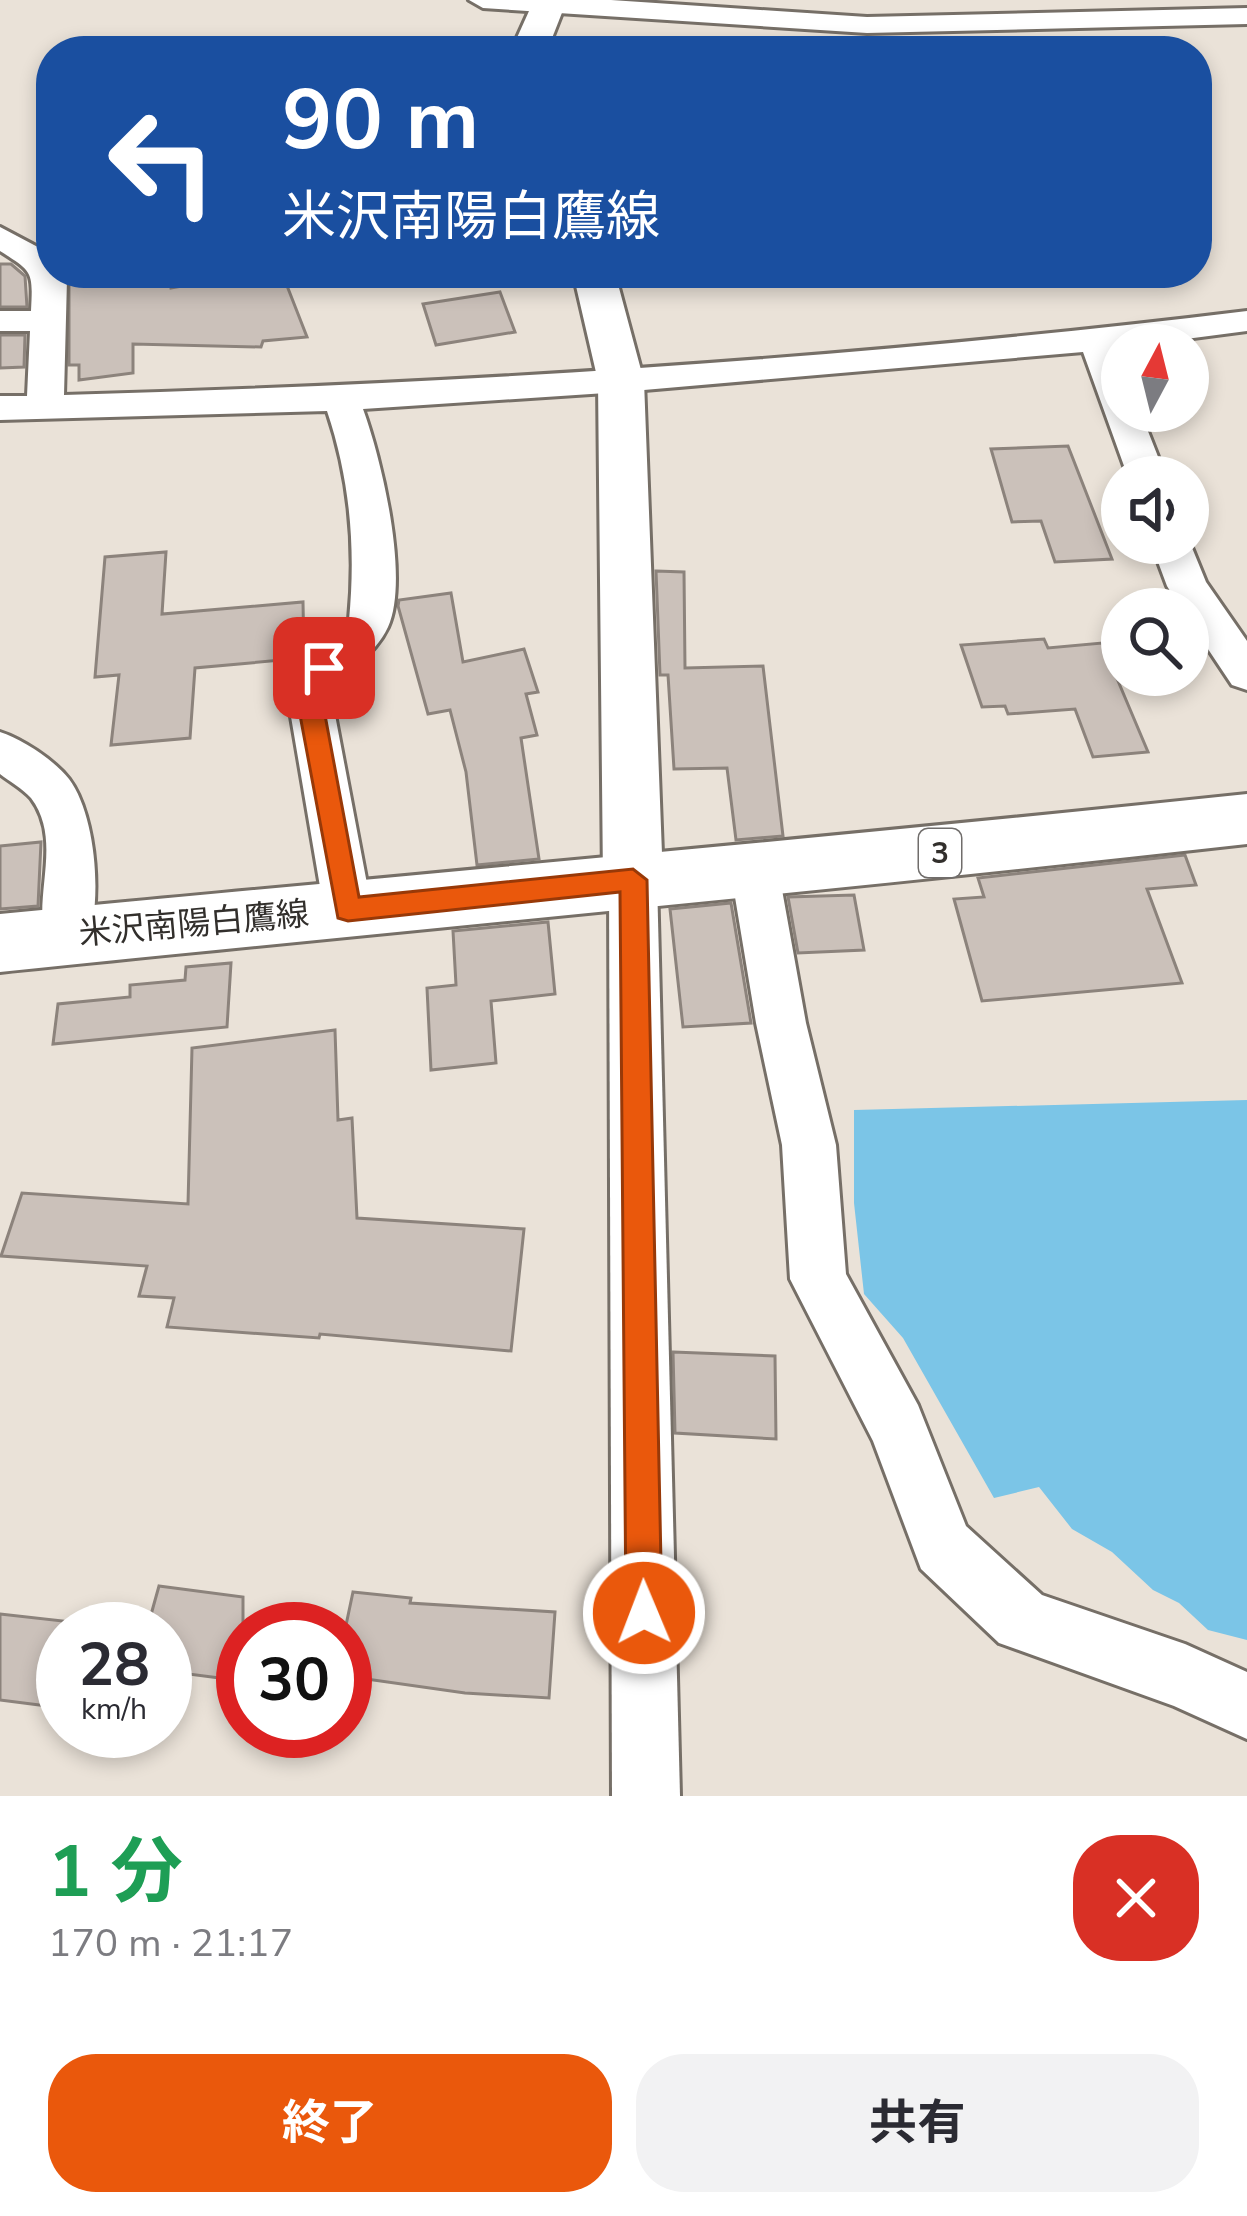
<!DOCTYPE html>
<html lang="ja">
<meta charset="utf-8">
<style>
:root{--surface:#fff;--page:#f2f2f3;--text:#2b2b33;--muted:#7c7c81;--accent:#ea580c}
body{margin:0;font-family:"Nunito Sans","Noto Sans JP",sans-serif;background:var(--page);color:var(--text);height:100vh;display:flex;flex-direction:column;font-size:45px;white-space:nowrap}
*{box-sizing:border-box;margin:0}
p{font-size:39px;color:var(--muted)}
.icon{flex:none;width:66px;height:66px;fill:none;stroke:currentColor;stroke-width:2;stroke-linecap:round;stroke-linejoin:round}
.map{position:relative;height:1796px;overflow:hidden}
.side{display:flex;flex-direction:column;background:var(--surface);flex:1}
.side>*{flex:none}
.banner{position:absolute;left:36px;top:36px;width:1176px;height:252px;border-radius:48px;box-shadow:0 6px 18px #0003;background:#1a4fa0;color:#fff;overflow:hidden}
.needle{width:78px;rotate:7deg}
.tools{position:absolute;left:1101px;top:324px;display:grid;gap:24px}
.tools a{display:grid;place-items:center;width:108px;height:108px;border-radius:50%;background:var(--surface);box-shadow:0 6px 18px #0003;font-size:60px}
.speed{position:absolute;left:36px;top:1602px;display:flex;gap:24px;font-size:60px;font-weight:700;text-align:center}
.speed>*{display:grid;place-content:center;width:156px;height:156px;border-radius:50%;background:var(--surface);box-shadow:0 6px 18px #0003;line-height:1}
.speed small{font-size:30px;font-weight:400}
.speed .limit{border:18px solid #d22;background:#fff;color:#111}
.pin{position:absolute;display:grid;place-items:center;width:102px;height:102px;color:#fff;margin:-51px;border-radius:24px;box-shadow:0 6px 18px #0006}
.me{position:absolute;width:132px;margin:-66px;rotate:359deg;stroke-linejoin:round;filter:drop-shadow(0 0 9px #0008)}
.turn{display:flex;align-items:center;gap:42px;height:252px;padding:0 48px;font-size:54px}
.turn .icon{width:156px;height:156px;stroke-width:2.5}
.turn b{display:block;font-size:84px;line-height:102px}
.round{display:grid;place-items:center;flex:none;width:126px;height:126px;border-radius:48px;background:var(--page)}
.head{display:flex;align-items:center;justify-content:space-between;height:204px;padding:0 48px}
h1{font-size:72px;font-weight:700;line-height:90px;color:#1e9e55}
.action{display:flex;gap:24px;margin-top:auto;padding:24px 48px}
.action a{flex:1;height:138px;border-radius:48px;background:var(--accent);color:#fff;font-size:48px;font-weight:700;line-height:138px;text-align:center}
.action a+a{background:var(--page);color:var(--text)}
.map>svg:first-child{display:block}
</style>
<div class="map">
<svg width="1247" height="1796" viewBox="0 0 1247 1796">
<rect width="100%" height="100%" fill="#eae2d8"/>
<path fill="#7bc5e7" d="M1247,1100v540l-39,-10 -29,-27 -26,-13 -41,-38 -40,-23 -33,-42 -45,11 -91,-160 -39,-44 -10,-91v-93z"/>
<g fill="#cbc1ba" stroke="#8c837c" stroke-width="3">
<path d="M0,264h11l14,12 2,31h-27z"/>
<path d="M69,273h100l2,15 83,-15h28l25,64 -44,4 -2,6 -128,-3v29l-54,7v-15h-10z"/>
<path d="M500,292l15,40 -79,13 -13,-41z"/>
<path d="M0,335h25l-1,32 -24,1z"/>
<path d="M1068,446l44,113 -57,3 -14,-41 -29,1 -21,-73z"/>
<path d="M166,552l-4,62 141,-12 1,56 -109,10 -5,70 -79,7 8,-70 -24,2 10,-120z"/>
<path d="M656,571l28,1 1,96 78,-2 20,170 -47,4 -9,-72 -53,1 -6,-94h-8z"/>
<path d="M451,593l12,69 61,-13 14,43 -12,2 11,41 -16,3 18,121 -62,6 -11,-93 -16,-62 -22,4 -30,-108 1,-6z"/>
<path d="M1044,639l4,9 54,-5 46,109 -55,5 -18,-48 -67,5 -3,-8 -23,1 -21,-62z"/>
<path d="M41,842l-3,64 -38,3v-63z"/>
<path d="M1185,855l11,30 -49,4 35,94 -200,18 -28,-102 30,-2 -6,-19z"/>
<path d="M854,895l10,55 -66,3 -10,-56z"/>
<path d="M731,903l20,120 -68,4 -13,-118z"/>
<path d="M548,922l7,72 -64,7 5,62 -65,7 -4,-82 29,-3 -3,-54z"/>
<path d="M231,963l-4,64 -174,17 5,-40 72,-7v-12l55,-5 1,-13z"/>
<path d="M335,1030l3,90 14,-2 5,100 167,11 -13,122 -191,-17 -1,4 -152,-11 7,-29 -35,-2 8,-30 -146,-10 21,-63 166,11 4,-156z"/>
<path d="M673,1352l102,4 1,83 -101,-6z"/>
<path d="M159,1586l84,11v84l-78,-10v-42h-18z"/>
<path d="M353,1592l58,6 -1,5 145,9 -6,86 -84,-5 -120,-17v-46z"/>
<path d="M0,1614l63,7v87l-63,-8z"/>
</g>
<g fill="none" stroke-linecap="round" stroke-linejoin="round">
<g stroke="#766f67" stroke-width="6">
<g id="minor">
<path d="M469,0h142l256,17 380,-9v16l-380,9 -384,-25z"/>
<path d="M0,227l51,27v19h13l3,6 -3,116c395,-11 790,-36 1183,-84v20l-130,17 5,14v49h18l26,66h-38l-45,-125 -462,40 -258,17c18,49 47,169 25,218 -14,30 -43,43 -56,72l40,211 -7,14 -17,6 -17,-6 -7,-14 -36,-211 21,-42 40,-37c7,-72 1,-141 -22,-209l-327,9v-24h27l3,-65h-30v-20h31c2,-40 2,-39 -31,-60z"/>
<path d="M1188,538l18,44 41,59v49l-15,-5 -44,-66v-10h-7l-14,-23 -16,-43h37z"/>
<path d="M0,732c22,7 54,28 69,47 28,37 35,131 15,172l-17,6 -17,-6c-23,-46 16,-107 -19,-153 -8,-9 -22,-17 -31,-24z"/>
<path d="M755,854l17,5 7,14 27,150 30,122 10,129 72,131 48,121 76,69 143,49 62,28v67l-73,-33 -175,-63 -78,-74 -48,-128 -83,-162 -8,-134 -26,-122 -25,-150 7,-14z"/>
<path d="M633,860l17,6 7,14 23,916h-68l-3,-916 7,-14z"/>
</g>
</g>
<g stroke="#766f67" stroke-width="6">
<g id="tertiary">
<path d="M534,0h28l3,5 -18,46h-36z"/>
<path d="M573,273h42l29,108 19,499 -9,17 -21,7 -21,-7 -9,-17 -5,-499z"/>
</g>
</g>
<g stroke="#766f67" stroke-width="6">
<path id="primary" d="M1247,794v50c-415,47 -831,85 -1247,128v-58c416,-40 832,-76 1247,-120z"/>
</g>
<use href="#minor" fill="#fff" fill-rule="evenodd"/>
<use href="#tertiary" fill="#fff" fill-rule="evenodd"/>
<use href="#primary" fill="#fff" fill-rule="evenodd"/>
</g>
<path fill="#ea580c" stroke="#983908" stroke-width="3" d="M324,659l12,9 -14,31 37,198 274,-28 14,11 15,733 -5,13 -13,5 -13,-5 -5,-13 -6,-721 -272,29 -10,-3 -41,-219 18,-37z"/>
<g text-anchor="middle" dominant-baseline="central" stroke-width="9" stroke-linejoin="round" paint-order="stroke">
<rect fill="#fff" stroke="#706d6b" stroke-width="3" x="919" y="829" width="42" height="48" rx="9"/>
<g font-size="30" font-weight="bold" fill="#322f2c">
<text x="940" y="853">3</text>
</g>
<g font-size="33" fill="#322f2c" stroke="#fff">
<text transform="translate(194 924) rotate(-5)">米沢南陽白鷹線</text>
</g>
</g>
</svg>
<div class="tools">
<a><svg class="needle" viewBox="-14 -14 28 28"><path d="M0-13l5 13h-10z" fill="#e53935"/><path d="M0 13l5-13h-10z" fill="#7c7c81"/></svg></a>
<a><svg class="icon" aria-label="sound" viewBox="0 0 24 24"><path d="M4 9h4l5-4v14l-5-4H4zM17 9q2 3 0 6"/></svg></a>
<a><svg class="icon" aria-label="search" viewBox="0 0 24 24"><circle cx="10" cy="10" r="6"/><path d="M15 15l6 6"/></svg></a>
</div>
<div class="speed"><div>28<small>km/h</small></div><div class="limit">30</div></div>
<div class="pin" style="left:324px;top:668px;background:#d93025"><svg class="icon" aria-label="arrive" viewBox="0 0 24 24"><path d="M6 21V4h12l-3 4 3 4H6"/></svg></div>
<svg class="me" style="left:644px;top:1613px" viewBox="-20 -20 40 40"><circle r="17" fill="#ea580c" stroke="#fff" stroke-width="3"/><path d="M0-11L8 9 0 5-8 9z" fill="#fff"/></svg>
<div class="banner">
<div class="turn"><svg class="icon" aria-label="left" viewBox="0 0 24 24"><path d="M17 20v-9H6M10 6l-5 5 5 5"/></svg><div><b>90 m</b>米沢南陽白鷹線</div></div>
</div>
</div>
<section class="side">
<div class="head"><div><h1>1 分</h1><p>170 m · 21:17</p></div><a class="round" style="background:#d93025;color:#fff"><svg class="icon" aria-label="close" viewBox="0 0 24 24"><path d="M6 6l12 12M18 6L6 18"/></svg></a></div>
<div class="action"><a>終了</a><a>共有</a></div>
</section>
